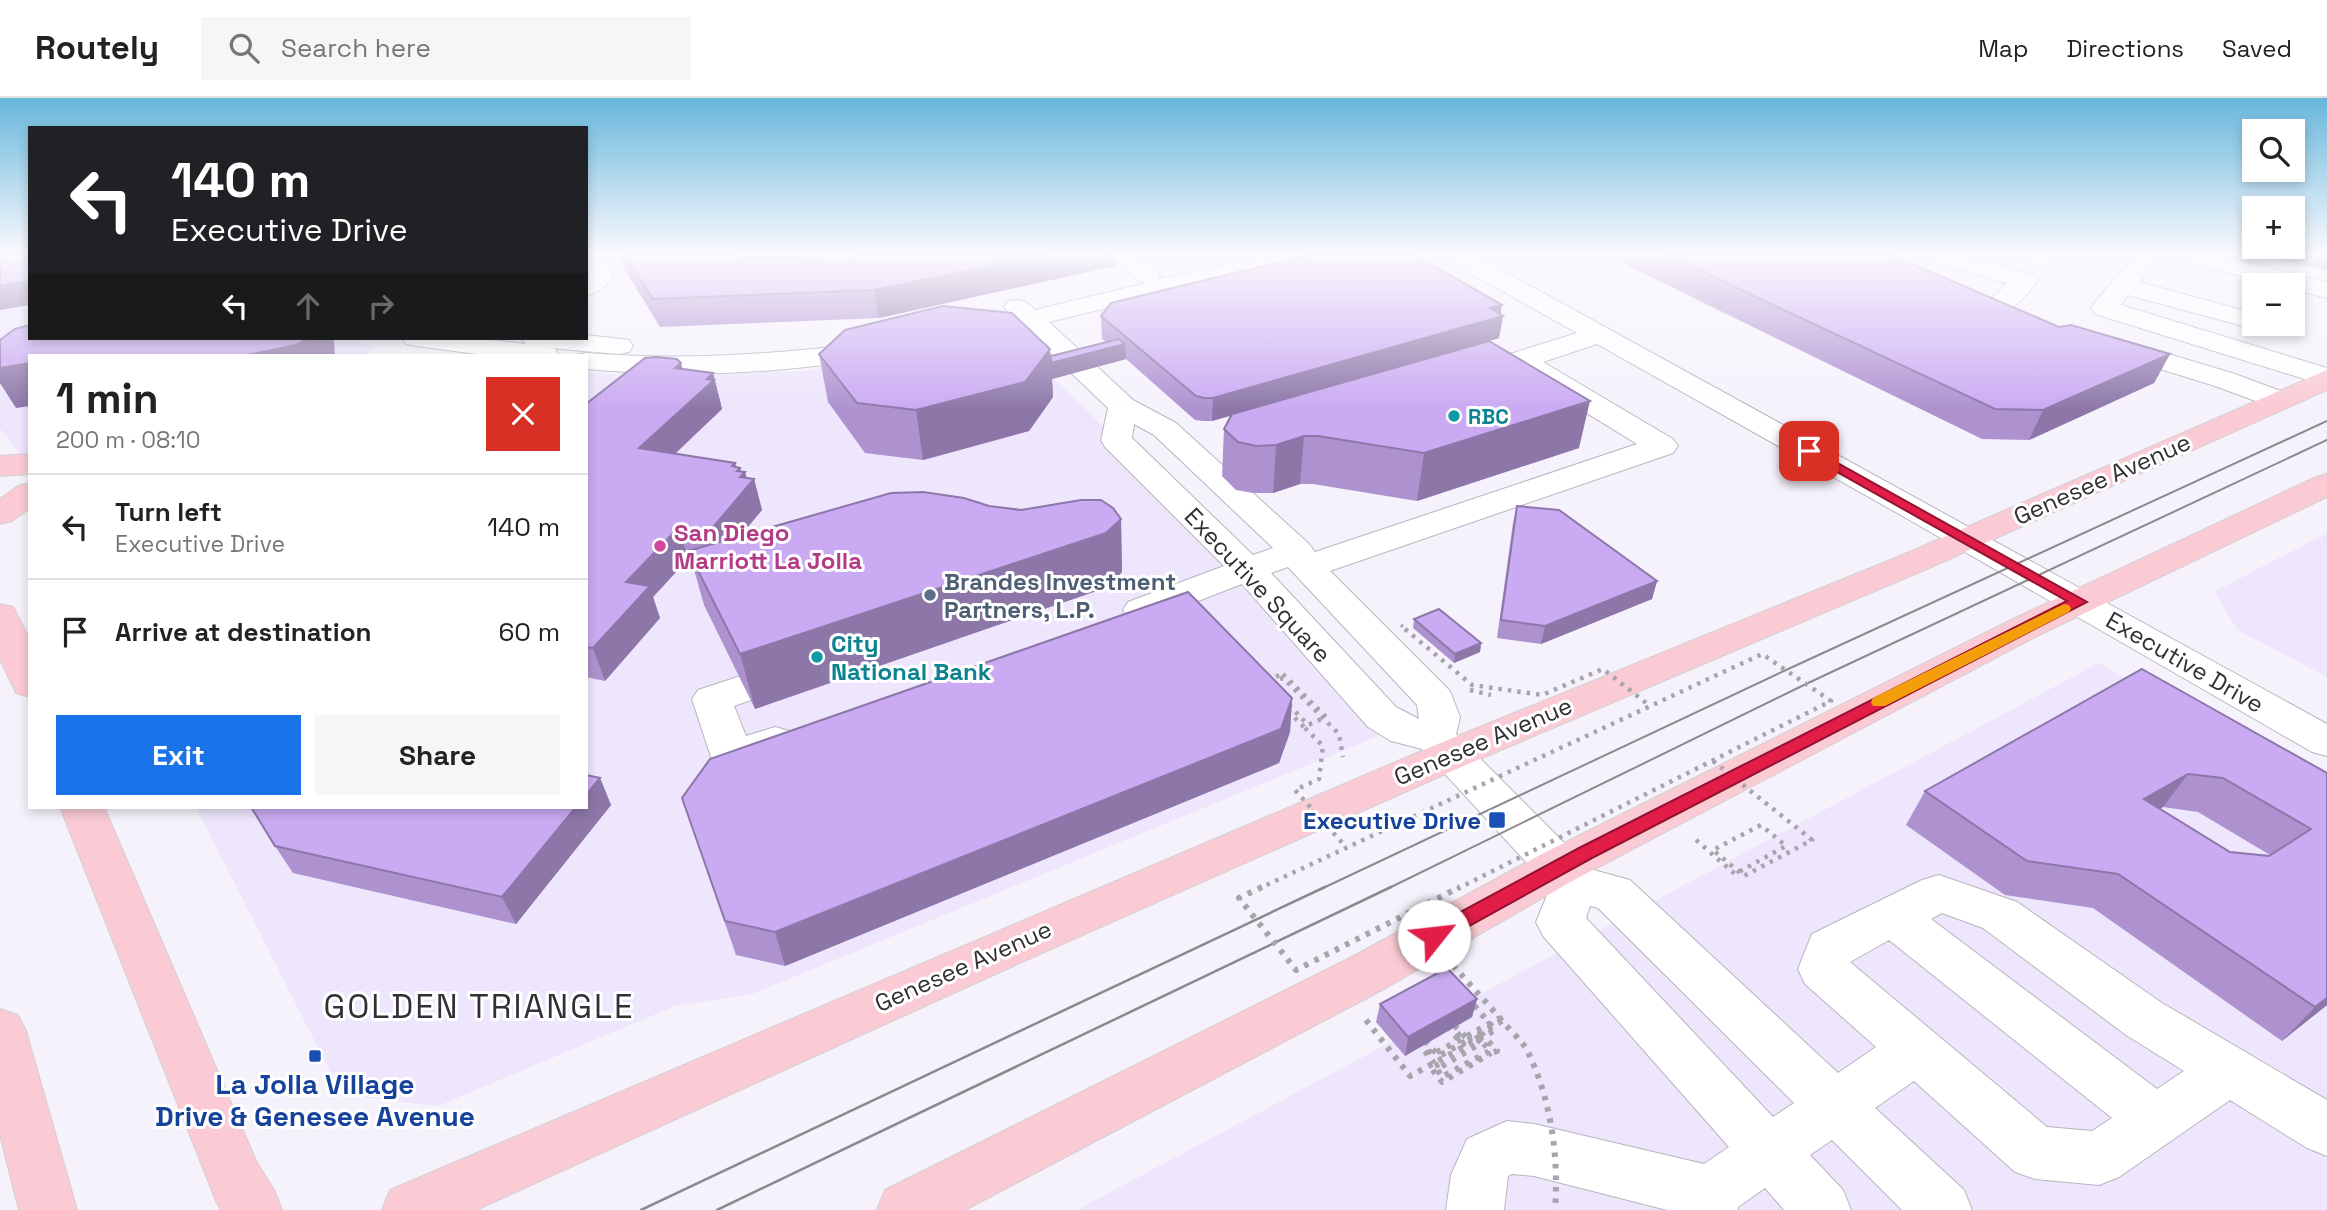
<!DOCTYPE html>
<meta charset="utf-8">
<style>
:root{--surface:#fff;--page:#f6f6f6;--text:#222;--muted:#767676;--line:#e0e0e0;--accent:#1a73e8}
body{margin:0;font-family:"Space Grotesk",sans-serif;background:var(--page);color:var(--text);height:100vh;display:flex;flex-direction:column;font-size:26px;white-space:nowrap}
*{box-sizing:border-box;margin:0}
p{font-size:23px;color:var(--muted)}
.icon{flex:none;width:38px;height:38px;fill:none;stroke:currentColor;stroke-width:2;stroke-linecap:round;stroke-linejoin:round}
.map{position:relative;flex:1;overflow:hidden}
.sheet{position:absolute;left:28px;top:256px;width:560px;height:455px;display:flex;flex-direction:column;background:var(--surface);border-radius:0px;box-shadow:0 4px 10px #0003}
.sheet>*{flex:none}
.guide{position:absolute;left:28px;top:28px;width:560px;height:214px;border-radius:0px;box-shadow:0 4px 10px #0003;background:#202124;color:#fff;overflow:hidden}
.buttons{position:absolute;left:2242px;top:21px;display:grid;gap:14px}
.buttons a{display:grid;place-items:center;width:63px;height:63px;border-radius:0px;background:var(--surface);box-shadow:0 4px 10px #0003;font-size:35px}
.pin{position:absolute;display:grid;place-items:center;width:60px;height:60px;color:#fff;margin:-30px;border-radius:14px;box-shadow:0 4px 10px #0006}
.me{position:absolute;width:77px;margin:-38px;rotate:61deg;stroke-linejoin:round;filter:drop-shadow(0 0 5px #0008)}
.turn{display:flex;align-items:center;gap:24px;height:147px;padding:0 28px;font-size:32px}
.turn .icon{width:91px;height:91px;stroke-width:2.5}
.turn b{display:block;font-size:49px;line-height:60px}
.lanes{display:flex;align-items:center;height:66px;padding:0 28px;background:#0003;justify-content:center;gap:35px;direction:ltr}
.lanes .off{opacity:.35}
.round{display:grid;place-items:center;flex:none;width:74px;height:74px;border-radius:0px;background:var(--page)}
.overview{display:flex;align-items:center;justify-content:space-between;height:119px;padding:0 28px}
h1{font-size:42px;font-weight:800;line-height:52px}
.button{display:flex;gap:14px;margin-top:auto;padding:14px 28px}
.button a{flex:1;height:80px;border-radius:0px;background:var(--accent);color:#fff;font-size:28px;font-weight:800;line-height:80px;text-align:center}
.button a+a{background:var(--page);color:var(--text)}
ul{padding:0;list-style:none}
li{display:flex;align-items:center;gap:21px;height:105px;padding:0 28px;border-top:2px solid var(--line)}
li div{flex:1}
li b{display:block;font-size:26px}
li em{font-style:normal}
header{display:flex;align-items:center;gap:42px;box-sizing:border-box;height:98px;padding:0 35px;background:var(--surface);border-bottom:2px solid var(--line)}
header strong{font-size:33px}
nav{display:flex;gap:38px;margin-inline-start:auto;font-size:24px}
.search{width:490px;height:63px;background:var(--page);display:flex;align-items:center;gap:18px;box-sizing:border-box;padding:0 24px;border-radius:0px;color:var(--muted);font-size:26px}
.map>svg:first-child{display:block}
</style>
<header>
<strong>Routely</strong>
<div class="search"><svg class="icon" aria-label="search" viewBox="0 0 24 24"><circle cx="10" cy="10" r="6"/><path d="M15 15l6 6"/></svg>Search here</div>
<nav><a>Map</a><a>Directions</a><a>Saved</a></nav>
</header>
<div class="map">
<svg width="2327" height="1112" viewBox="0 0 2327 1112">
<rect width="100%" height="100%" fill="#f6f2fc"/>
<g fill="#ede6fc">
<path d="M0,157h30v83h311l34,7 -8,10h-337v98l-8,2 -22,-26z"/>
<path d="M1012,240l398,385 -658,271 -77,12 -237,100 -96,-11 -146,-288h390v-435l51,4 168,-5z"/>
<path d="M2327,435v144l-89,-47 -24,-38z"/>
<path d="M2099,565l228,129v418h-1250z"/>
</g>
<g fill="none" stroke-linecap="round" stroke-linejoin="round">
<g stroke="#b8b5be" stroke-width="2">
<g id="minor">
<path d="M586,157l9,1 19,15c-4,14 -14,21 -28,25l3,-23 -3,-1z"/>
<path d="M1108,157c21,-1 39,2 53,21l-4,4 108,-25h42l-3,5 -255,62 84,78 43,23 133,121 6,8 322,-108 -127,-78 -4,-6 4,-6 67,-21 -130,-73 -3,-5h30l853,469v32l-15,-4 -413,-238 -302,-170 -54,18 130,77 5,7 -5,7 -343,118 120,120 10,26 -4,17 134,135 40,11 208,193 38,-26 -71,-63 -7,-15 14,-35 110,-54 17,-5 78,27 145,101 165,97v56l-20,-8 -77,-48 -111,77 -20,8 -64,-6 -20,-7 -101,-91 -39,27 89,82 8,20h-70l-70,-70 -22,15 33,35 8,20h-67l-19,-22 -27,19v3h-71l-133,-34 -22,-2 -4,2 -4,34h-58l5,-35 16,-36 40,-18 27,3 170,40 25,-17 -186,-211 -7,-14 14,-34 -128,-139 -31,-8 -23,-14 -126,-143 -88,34 -13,3 -13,-3 -5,-8 5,-8 96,-36 -119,-119 -4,-7 7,-32 -84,-80 -53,13 -10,-2 -4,-6 4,-6 50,-12 -7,-8 4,-6c12,-3 18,0 27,9l111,-27 -7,-2zM1134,326l20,11 119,113 -20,7 -121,-117zM1288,469l129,138 2,14 -23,-12 -125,-134zM1590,808l8,2 196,195 -21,14 -187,-199zM1942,815l41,15 143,107 58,36 -27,18 -226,-170zM1889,842l223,178 -20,13 -45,-4 -197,-165z"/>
<path d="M1920,157h39l75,20 4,5c-12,17 -32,40 -53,35l-4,-6 26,-26 -84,-23z"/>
<path d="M2015,157h46c-11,16 -26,9 -43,5z"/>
<path d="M2136,157h25l-22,27 103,28 12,-4v17l-11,3 -115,-31 -7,10 206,63v18l-232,-72 -4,-6 4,-6z"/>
<path d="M2175,157h41l111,27v16l-35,-9v-4h-14l-100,-25z"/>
<path d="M586,237l43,5 4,6 -4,6 -10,2 -70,-6 6,1 4,6h-75l-68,-9 -10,-2 -4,-6h75l49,6 -5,-6h65z"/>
<path d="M2115,240l120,36 54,20 5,6 -5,6 -10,3 -10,-3 -54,-20 -110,-34 -4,-6 4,-6z"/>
<path d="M870,245l10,2 4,6 -4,6c-24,6 -50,7 -74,10 -74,8 -147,9 -220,2v-14h-10l10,-2c95,8 189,1 284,-10z"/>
<path d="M777,566l14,4 6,9 -6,9 -57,20 12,30 29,-9 15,4 6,10 -6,10 -43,16 -15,5 -15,-5 -6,-10 -19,-58 6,-9z"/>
</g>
</g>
<g stroke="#d2d1d2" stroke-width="2">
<g id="major">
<path d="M2327,272v20l-398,178 -461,196 -435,193 -557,253h-94l8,-20 1048,-446 467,-190z"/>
<path d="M30,356v20l-30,2v-20z"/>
<path d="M2327,376v23l-288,138 -465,245 -190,109 -419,221h-88l8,-20 463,-231 194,-105 471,-235 303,-142z"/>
<path d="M30,385v25l-18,13 -12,3v-25l18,-13z"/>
<path d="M0,506l13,3 17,33v57l-14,-4 -16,-34z"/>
<path d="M60,709h44l153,356 17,27 8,20h-61l-5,-9z"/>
<path d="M0,911l18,6 8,16 51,179h-58l-19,-75z"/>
</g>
</g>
<g stroke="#a7a4ab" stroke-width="4.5" stroke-dasharray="3.5 6" stroke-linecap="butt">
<path d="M1267,582l16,-6"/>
<path d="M1271,584l12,-4 56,56 4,23"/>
<path d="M1470,592l21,5"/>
<path d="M1289,607l19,20"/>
<path d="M1288,613l17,17"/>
<path d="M1696,742l39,34 51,-28 -25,-21"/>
</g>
<g stroke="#a7a4ab" stroke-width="6" stroke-dasharray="4.5 7" stroke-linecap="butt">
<path d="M1366,922l44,56 85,-46 -22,-26"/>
<path d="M1450,926l12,15"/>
<path d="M1448,928l16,21"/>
<path d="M1478,941l3,4 -44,26 5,8 44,-24"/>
<path d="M1418,944l16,21"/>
<path d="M1439,966l-8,4 11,14 49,-29"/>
</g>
<use href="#minor" fill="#fff" fill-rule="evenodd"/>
<use href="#major" fill="#facbd4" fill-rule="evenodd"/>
<g stroke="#8b888f" stroke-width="2">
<path d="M1321,791l465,-219 541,-249"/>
<path d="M1387,791l419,-205 521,-244"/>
</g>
<g stroke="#8b888f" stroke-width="2.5">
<path d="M641,1112l684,-323"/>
<path d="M717,1112l674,-323"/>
</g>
<path stroke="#a7a4ab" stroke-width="3.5" stroke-dasharray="2.5 3.5" stroke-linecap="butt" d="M1401,527l7,6"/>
<g stroke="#a7a4ab" stroke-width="4.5" stroke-dasharray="3.5 6" stroke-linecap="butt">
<path d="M1405,531l67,56 70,10 61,-26 47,37"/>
<path d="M1283,576l43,43 -18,8"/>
<path d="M1305,630l18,18 -4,33 -24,11 51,57"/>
<path d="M1713,663l99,79 -68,36 -31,-26 48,-25"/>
<path d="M1258,791l504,-235 69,47 -374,188"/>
</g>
<g stroke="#a7a4ab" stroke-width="6" stroke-dasharray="4.5 7" stroke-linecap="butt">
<path d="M1262,789l-23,11 57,72 164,-83"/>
<path d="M1407,816l93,104 -68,37 -11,-14"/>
<path d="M1481,935l16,18 -6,2"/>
<path d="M1476,937l14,16 -4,2"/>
<path d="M1468,942l34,-19c8,9 19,19 25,29 24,49 32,106 28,160"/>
<path d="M1425,943l14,15 29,-16 -15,-16"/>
</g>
</g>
<g fill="#ae92d0" fill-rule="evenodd">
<path d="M616,157h123l2,2 89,7 21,-5 1,-3 -2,-1h265v11l-236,52 -219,9z"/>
<path d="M1606,157h286l167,72 111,27 -16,29 -125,57 -47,-1z"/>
<path d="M2260,157h67v16z"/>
<path d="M1501,216l2,2 -4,22 -10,3 90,107 -162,53 -104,-17h-13l-27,9h-20l-17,-3 -14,-14 2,-47 6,-13 -18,5h-9l-8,-1 -69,-61 -74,20 1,18 -24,34 -106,29 -58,-7 -37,-51 -9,-48 232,2 55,-14 -4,-3 -1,-23z"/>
<path d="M683,271l30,4 9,36 -47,45 60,9 1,4 5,5h4l2,6 7,1 8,31 -22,26 249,-30 132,13 1,53 -14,15 -353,122 -51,-104 -13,-46h-3l-35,38 7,21 -55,63 -19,-4v-273z"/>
<path d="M1517,408l140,75 -5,18 -111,45 -44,-6 16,-115z"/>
<path d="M1414,521l67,24 -1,9 -26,11 -41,-35z"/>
<path d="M2142,571l185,104v232l-45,36 -189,-133 -88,-13 -99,-70 19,-34zM2163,709l35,5 72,43 -40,-3 -70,-43z"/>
<path d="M1292,600l-2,34 -11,31 -494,203 -49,-11 -54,-157z"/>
<path d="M600,680l11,27 -95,119 -223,-51 -18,-27z"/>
<path d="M1477,901l-5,18 -67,39 -29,-34 4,-18z"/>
</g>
<g fill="#8d77a9">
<path d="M1044,157h71v11l-236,52 -5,-28z"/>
<path d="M30,183v24l-30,5v-24z"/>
<path d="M1502,207l-2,12 3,-1 -4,22 -287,83 1,-23z"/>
<path d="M309,240h23l2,4 1,13h-88z"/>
<path d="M1125,246l1,15 -74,20 1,18 -24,34 -106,29 -7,-50 134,-61 1,14z"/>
<path d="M2170,256l-16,29 -125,57 14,-30z"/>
<path d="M30,265v43l-14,2 -16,-25v-15z"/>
<path d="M681,265l8,29 -14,-24z"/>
<path d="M713,275l9,36 -74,70 -9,-31z"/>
<path d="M1590,303l-11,47 -162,53 7,-48z"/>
<path d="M1304,338l-4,48 -27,9 3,-48z"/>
<path d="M735,365l2,8 3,-3 2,7 3,-3 3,14 6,-7 8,31 -45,54 -8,-32 23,-66z"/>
<path d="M1121,421l1,53 -14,15 -353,122 -15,-55z"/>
<path d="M679,429l9,32 -35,38 7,21 -55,63 -12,-33 33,-66z"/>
<path d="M1657,483l-5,18 -111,45 4,-18z"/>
<path d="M1481,545l-1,9 -26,11 1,-9z"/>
<path d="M1292,600l-2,34 -11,31 -494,203 -10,-34z"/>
<path d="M2188,676l-25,33 -43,26 24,-34z"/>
<path d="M600,680l11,27 -95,119 -14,-27 74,-90h10v-12z"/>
<path d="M2327,900v7l-45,36 33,-34z"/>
<path d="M1477,901l-5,18 -67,39 3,-19z"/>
</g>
<g fill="#caaaf2" stroke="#8d77a9" stroke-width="2" fill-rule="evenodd">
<path d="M0,157h30v26l-30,5z"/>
<path d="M625,157h114l2,2 83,-1 6,8 21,-5 2,-4h191l-170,35 -221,9z"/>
<path d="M1309,157h106l87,50 -12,3 13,8 -290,82h-9l-8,-2 -95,-80 10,-13z"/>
<path d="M1667,157h225l167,72 12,-2 99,29 -127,56 -48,-1z"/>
<path d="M943,208l69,7 38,36 -25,33 -109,28 -59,-7 -38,-49 26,-24z"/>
<path d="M30,227v13h279l-13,7 -49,10h-217v8l-30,5v-28l15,-11z"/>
<path d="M1119,241l6,5 -74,19v-7z"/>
<path d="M1489,243l101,60 -166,52 -106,-17h-14l-28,9 -20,1 -18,-4 -14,-13 8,-15z"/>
<path d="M656,259l21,2 4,4 -6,5 38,5 -6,6 7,1 -75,68 96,15 -3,3 8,2 -3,3 8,1 -5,5 14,2 -45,53 -30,-5 -53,55 24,4 -57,62 -7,-1v-243l59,-46z"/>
<path d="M923,394l41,6 25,8 32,4 60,-10h20l12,8 8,11 -15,14 -366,121 -52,-103 203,-58z"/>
<path d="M1517,408l42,4 98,71 -112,45 -44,-6z"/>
<path d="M1188,494l104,106 -11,31 -506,203 -50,-11 -43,-123 28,-39z"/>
<path d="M1439,511l42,34 -26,11 -41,-35z"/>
<path d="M2142,571l185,104v225l-12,9 -197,-133 -91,-13 -102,-70zM2188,676l35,4 88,51 -42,27 -39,-4 -86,-53z"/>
<path d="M586,677l14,3 -14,17z"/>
<path d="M251,709h325l-74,90 -227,-51z"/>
<path d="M1447,870l30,31 -69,38 -28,-33z"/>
</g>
<linearGradient id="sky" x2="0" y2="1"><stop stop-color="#67b7db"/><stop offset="0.5" stop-color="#fbf9fe"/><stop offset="1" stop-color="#fbf9fe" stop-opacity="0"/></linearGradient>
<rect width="2327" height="312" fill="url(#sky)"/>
<path fill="#e11d48" stroke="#92132f" stroke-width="2" d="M1809,349l278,155 -495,256 -150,83 -8,3 -7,-3 -3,-5 3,-6 152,-82 488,-247 -262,-147 -2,-3z"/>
<path fill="#f59e0b" d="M2064,506l5,1 2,4 -2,3 -184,94h-12l-2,-4 2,-4z"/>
<g fill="#0f9aa8" stroke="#fff" stroke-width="2.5">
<circle cx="1454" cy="318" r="7"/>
<circle cx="817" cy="559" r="7"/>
</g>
<circle fill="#d1479c" stroke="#fff" stroke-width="2.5" cx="660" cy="448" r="7"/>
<circle fill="#5c6f8a" stroke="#fff" stroke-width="2.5" cx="930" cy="497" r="7"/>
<g fill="#1a4fb4" stroke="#fff" stroke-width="2.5">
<rect x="1488" y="713" width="18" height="18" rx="3.5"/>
<rect x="308" y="951" width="14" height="14" rx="3.5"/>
</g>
<g text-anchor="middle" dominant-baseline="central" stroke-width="6" stroke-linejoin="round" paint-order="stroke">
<g font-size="21" font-weight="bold" fill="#0d838f" stroke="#fff" text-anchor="start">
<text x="1468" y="318">RBC</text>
</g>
<g font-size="24" fill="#313034" stroke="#fff">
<text transform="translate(2102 381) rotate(-24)">Genesee Avenue</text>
<text transform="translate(1258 487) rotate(47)">Executive Square</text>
<text transform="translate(2185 564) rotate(30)">Executive Drive</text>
<text transform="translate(1483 643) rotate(-23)">Genesee Avenue</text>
<text transform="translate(963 868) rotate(-24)">Genesee Avenue</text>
</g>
<g font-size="24" font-weight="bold" fill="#b23c85" stroke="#fff" text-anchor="start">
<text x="674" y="434">San Diego<tspan x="674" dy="28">Marriott La Jolla</tspan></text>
</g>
<g font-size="24" font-weight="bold" fill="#4e5e75" stroke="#fff" text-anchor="start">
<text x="944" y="483">Brandes Investment<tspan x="944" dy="28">Partners, L.P.</tspan></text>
</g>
<g font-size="24" font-weight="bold" fill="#0d838f" stroke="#fff" text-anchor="start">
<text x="831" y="545">City<tspan x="831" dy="28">National Bank</tspan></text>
</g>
<g font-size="24" font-weight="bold" fill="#164399" stroke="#fff" text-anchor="end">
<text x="1481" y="722">Executive Drive</text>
</g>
<g font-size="28" font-weight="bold" fill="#164399" stroke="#fff">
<text x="315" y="986">La Jolla Village<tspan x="315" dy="32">Drive &amp; Genesee Avenue</tspan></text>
</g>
<g font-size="33" letter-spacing="2" fill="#313034" stroke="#fff">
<text x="479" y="909">GOLDEN TRIANGLE</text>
</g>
</g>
</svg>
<div class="buttons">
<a><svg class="icon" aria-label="search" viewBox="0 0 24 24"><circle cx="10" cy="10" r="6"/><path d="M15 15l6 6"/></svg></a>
<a>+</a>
<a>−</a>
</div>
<div class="pin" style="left:1809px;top:353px;background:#d93025"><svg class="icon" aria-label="arrive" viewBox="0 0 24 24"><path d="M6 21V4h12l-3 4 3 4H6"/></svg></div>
<svg class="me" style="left:1434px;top:838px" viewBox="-20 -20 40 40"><circle r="19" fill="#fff"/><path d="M0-13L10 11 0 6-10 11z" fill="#e11d48"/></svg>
<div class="guide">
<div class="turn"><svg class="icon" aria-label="left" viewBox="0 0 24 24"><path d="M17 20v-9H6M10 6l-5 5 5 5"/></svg><div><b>140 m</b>Executive Drive</div></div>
<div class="lanes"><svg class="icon" aria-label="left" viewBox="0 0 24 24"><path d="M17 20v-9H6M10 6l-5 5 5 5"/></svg><svg class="icon off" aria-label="ahead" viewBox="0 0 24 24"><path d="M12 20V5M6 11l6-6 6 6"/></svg><svg class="icon off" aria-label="right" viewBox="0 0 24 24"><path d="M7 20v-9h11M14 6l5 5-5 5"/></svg></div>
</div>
<section class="sheet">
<div class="overview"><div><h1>1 min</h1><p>200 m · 08:10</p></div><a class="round" style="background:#d93025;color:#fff"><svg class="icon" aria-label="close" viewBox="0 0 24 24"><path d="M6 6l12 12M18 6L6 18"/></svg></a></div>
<ul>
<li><svg class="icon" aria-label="left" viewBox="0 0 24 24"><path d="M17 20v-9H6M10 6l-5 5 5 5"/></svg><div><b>Turn left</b><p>Executive Drive</p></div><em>140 m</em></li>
<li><svg class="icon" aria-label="arrive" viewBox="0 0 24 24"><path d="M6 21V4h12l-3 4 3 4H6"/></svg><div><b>Arrive at destination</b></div><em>60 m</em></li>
</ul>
<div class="button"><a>Exit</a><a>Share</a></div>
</section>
</div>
